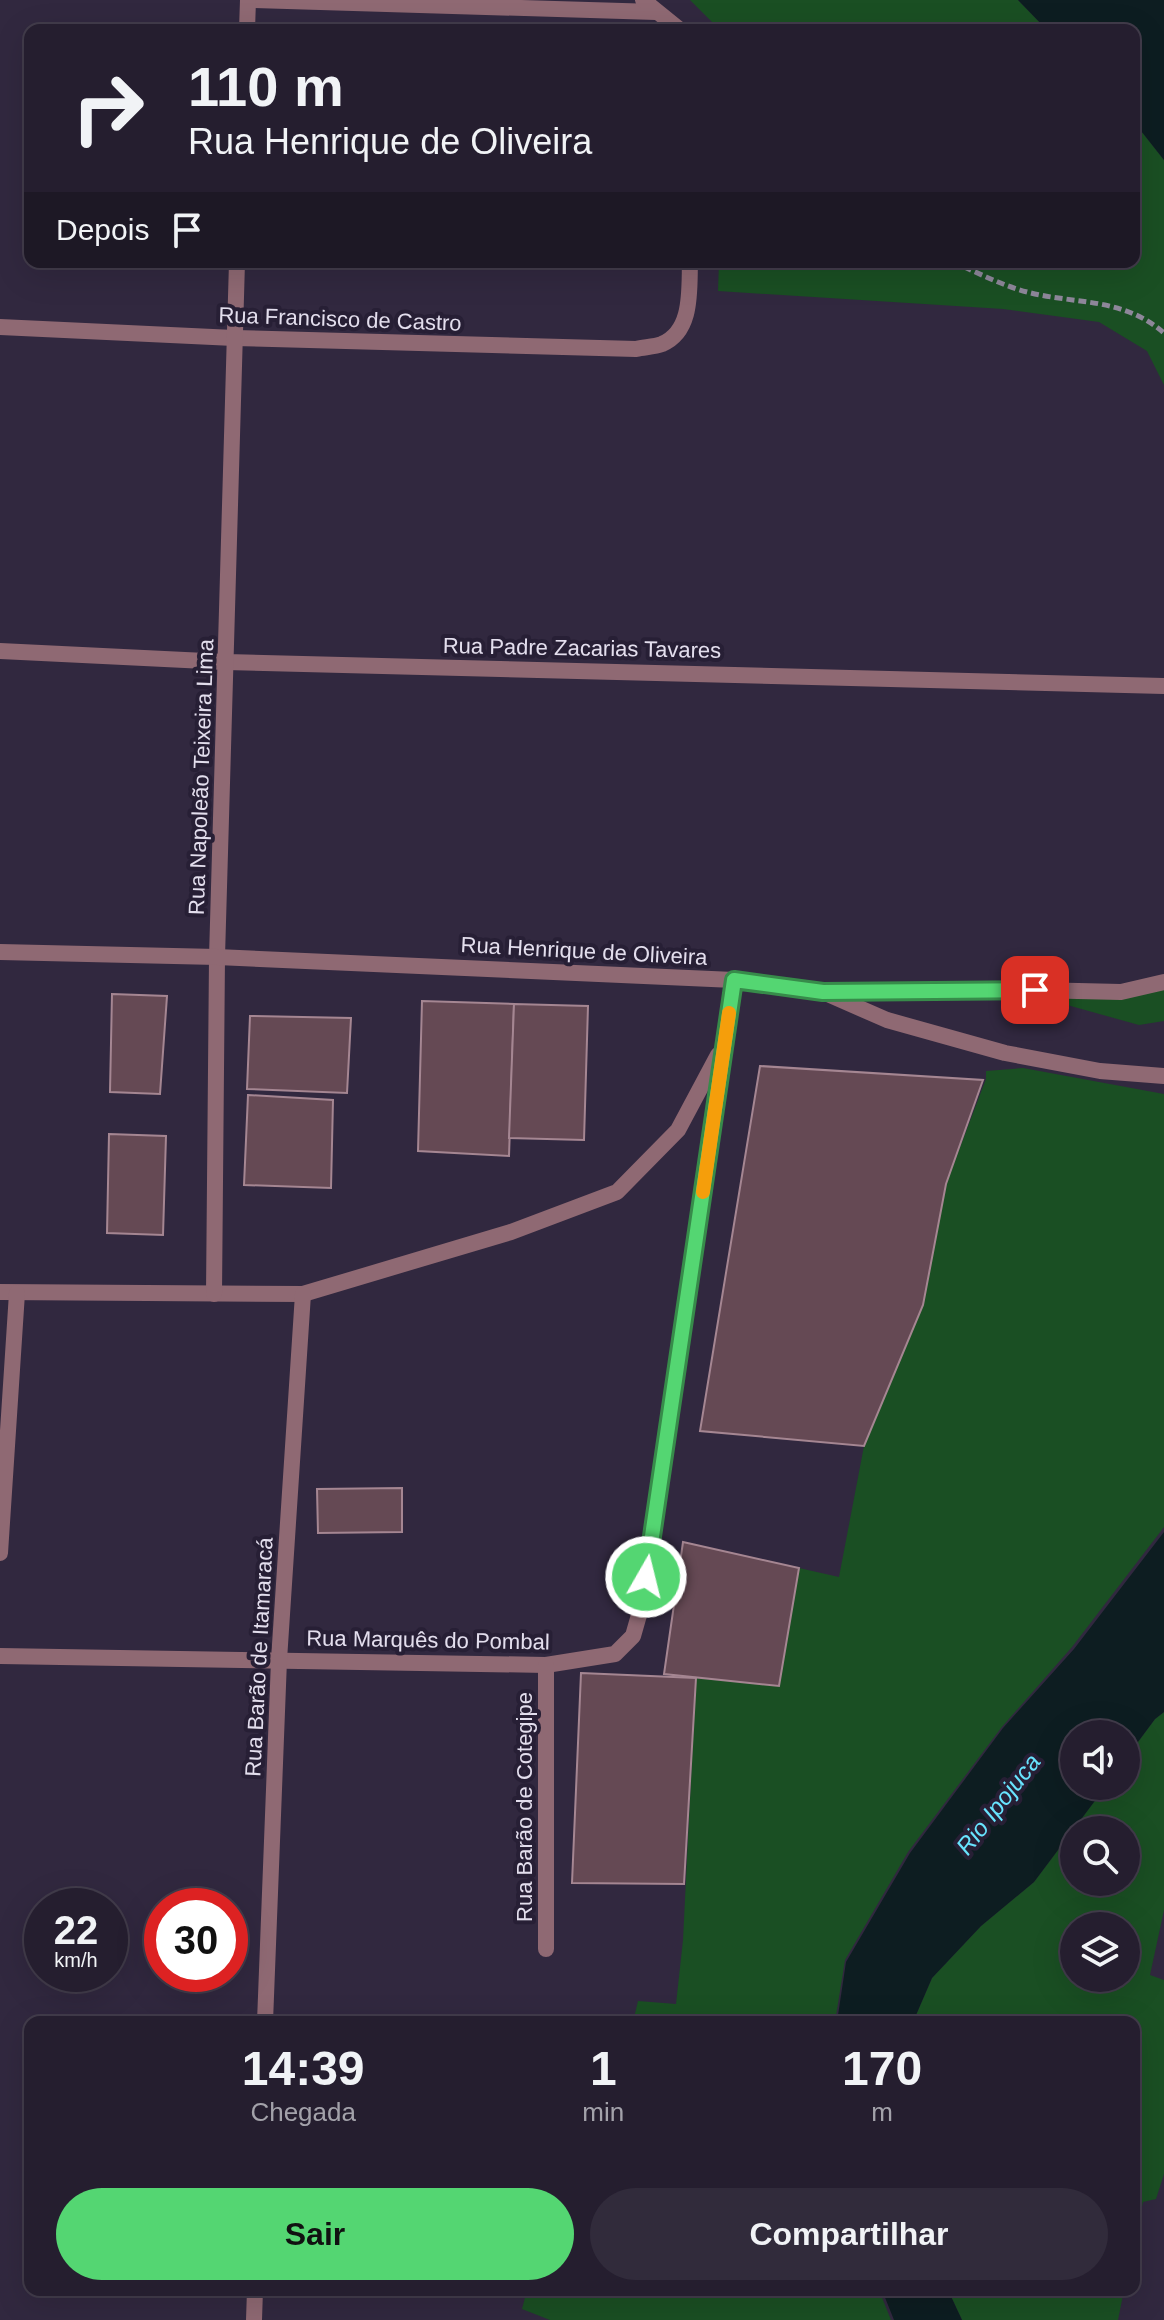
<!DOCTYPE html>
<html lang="pt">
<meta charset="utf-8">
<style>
:root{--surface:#251e2f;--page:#312b3b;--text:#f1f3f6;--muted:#a3a2aa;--line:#423c4b;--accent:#54d672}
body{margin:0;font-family:Helvetica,sans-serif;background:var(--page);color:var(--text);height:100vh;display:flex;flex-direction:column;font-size:30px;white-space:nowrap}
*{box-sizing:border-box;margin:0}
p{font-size:26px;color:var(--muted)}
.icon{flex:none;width:44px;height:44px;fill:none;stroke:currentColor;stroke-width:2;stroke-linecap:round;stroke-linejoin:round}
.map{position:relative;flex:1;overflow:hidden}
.sheet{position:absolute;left:24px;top:2016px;width:1116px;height:280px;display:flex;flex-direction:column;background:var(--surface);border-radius:16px;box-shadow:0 8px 32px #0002,0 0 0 2px var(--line)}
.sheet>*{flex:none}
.hud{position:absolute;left:24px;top:24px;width:1116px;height:244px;border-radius:16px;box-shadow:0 8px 32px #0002,0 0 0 2px var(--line);background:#251e2f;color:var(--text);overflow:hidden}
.fabs{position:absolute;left:1060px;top:1720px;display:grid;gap:16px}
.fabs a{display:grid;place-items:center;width:80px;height:80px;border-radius:50%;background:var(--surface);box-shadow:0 8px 32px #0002,0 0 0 2px var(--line);font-size:40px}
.speed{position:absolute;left:24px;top:1888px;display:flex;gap:16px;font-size:40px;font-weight:700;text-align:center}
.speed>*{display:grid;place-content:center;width:104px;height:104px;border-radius:50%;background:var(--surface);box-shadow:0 8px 32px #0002,0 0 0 2px var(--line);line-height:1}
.speed small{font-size:20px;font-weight:400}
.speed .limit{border:12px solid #d22;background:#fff;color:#111}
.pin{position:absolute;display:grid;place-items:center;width:68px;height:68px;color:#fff;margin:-34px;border-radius:16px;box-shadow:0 4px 12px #0006}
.me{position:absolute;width:88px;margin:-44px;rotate:8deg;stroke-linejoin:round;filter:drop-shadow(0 0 6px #0008)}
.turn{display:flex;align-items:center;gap:28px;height:168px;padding:0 32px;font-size:36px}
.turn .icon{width:104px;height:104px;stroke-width:2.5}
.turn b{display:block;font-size:56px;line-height:68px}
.then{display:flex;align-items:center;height:76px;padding:0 32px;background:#0003;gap:16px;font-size:30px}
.eta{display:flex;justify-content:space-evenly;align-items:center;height:136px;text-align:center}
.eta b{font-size:48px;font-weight:700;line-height:56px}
.action{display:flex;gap:16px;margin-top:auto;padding:16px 32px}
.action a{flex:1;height:92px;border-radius:48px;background:var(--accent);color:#111;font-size:32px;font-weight:700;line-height:92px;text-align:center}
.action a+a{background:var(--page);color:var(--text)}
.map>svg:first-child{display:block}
</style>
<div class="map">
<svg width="1164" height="2320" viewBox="0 0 1164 2320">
<rect width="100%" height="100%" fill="#31283f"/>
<g fill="#1a4f23" fill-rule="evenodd">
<path d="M690,0h328l29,30h-327z"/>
<path d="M1134,122l30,38v225l-17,-34 -48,-29 -96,-13 -285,-18 1,-29h415z"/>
<path d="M1164,982v39l-25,4 -126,-35z"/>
<path d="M1023,1068l141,26v433l-92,120 -71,81 -93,124 -63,108 -10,62h-202l5,-21 38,3 7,-64 13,-262 83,8 20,-118 40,9 25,-131 82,-262 40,-105v-8z"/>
<path d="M1164,1712v198l-14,65 14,5v194l-8,25 -13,3 -9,42v-222h-221l19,-44 49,-52 53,-44 72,-96h20v-28l29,-39zM1074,1830h52v52h-52zM1074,1926h52v52h-52z"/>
<path d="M527,2290h352l12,30h-341l-28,-11z"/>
<path d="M948,2290h176l-6,30h-156z"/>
</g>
<g fill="#0d1d21">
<path d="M1018,0h146v160l-30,-38v-92h-87z"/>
<path d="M1164,1532v180l-9,7 -29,39v-24h-52v52h32l-72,96 -53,44 -49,52 -19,44h-76l9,-60 64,-109 93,-125 71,-79z"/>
<path d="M882,2290h66l14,30h-68z"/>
</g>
<g fill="#654954" stroke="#a58692" stroke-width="2">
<path d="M112,994l55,2 -7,98 -50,-2z"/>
<path d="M422,1001l92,3 -5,152 -91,-5z"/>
<path d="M514,1004l74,2 -4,134 -75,-2z"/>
<path d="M250,1016l101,2 -4,75 -100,-4z"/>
<path d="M760,1066l223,14 -37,104 -23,121 -59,141 -164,-15z"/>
<path d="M248,1095l85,5 -2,88 -87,-3z"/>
<path d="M109,1134l57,2 -3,99 -56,-2z"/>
<path d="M402,1488v44l-84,1 -1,-44z"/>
<path d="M683,1542l116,26 -20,118 -115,-12z"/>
<path d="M581,1673l115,5 -12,206 -112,-1z"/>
</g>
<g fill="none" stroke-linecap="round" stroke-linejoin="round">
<path stroke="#8e879a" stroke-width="5" stroke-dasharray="8 4" stroke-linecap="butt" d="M953,262c21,9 42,20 64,27 51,17 102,5 147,44"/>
<g stroke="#8f6973" stroke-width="16">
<path d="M252,0l404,12"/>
<path d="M643,0l37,30"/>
<path d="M247,30l1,-30"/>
<path d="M0,327l234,11 402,11c8,-2 18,-2 26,-5 31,-13 27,-54 28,-82"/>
<path d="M0,651l226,11 938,24"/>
<path d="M823,992l212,-2 86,2 43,-10"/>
<path d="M0,1292l303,2 208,-62 106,-40 61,-62 40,-75"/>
<path d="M214,1294l3,-337 20,-695"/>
<path d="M0,1553l17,-260"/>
<path d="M0,1656l546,9 69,-11 18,-18 8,-28 93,-628"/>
<path d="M546,1949v-284"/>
<path d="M265,2022l14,-362 24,-366"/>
<path d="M254,2320l1,-30"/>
</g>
<path stroke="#8f6973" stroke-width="16" d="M0,952l217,5 517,23 89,12 64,28 118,33 95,18 64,5"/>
</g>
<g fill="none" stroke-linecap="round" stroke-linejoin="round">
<g stroke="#378b4a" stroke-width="20">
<path id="route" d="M646,1577l88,-597 89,12 212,-2"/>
</g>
<use href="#route" stroke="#54d672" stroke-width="14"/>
<path stroke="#f59e0b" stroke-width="14" d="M703,1192l26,-179"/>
</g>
<g text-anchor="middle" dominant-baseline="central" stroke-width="8" stroke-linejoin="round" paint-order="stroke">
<g font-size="22" fill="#e3deed" stroke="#271f35">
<text transform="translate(340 319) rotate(2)">Rua Francisco de Castro</text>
<text transform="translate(582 648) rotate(1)">Rua Padre Zacarias Tavares</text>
<text transform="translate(201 777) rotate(-88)">Rua Napoleão Teixeira Lima</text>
<text transform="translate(584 951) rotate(3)">Rua Henrique de Oliveira</text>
<text transform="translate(428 1640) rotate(1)">Rua Marquês do Pombal</text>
<text transform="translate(259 1657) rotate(-87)">Rua Barão de Itamaracá</text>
<text transform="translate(524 1807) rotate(-90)">Rua Barão de Cotegipe</text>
</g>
<g font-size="24" font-style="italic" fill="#68e4fe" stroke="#271f35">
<text transform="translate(998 1804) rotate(-52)">Rio Ipojuca</text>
</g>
</g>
</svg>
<div class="fabs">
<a><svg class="icon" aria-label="sound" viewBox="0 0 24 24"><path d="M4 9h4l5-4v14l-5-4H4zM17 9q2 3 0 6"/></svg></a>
<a><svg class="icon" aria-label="search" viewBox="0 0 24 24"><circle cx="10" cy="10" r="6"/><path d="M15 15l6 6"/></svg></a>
<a><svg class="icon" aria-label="layers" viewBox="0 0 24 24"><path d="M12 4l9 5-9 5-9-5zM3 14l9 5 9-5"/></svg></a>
</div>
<div class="speed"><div>22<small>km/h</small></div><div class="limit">30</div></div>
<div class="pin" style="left:1035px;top:990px;background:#d93025"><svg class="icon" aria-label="arrive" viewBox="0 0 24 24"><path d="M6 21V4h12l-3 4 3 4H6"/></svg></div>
<svg class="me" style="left:646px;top:1577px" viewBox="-20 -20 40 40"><circle r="17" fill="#54d672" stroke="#fff" stroke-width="3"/><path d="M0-11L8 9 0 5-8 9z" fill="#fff"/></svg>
<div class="hud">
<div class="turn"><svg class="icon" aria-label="right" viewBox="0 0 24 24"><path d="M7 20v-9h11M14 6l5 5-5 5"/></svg><div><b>110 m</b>Rua Henrique de Oliveira</div></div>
<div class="then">Depois<svg class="icon" aria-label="arrive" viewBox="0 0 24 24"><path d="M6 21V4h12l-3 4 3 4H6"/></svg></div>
</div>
<section class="sheet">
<div class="eta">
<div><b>14:39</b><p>Chegada</p></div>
<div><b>1</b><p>min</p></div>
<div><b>170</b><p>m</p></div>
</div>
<div class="action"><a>Sair</a><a>Compartilhar</a></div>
</section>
</div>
